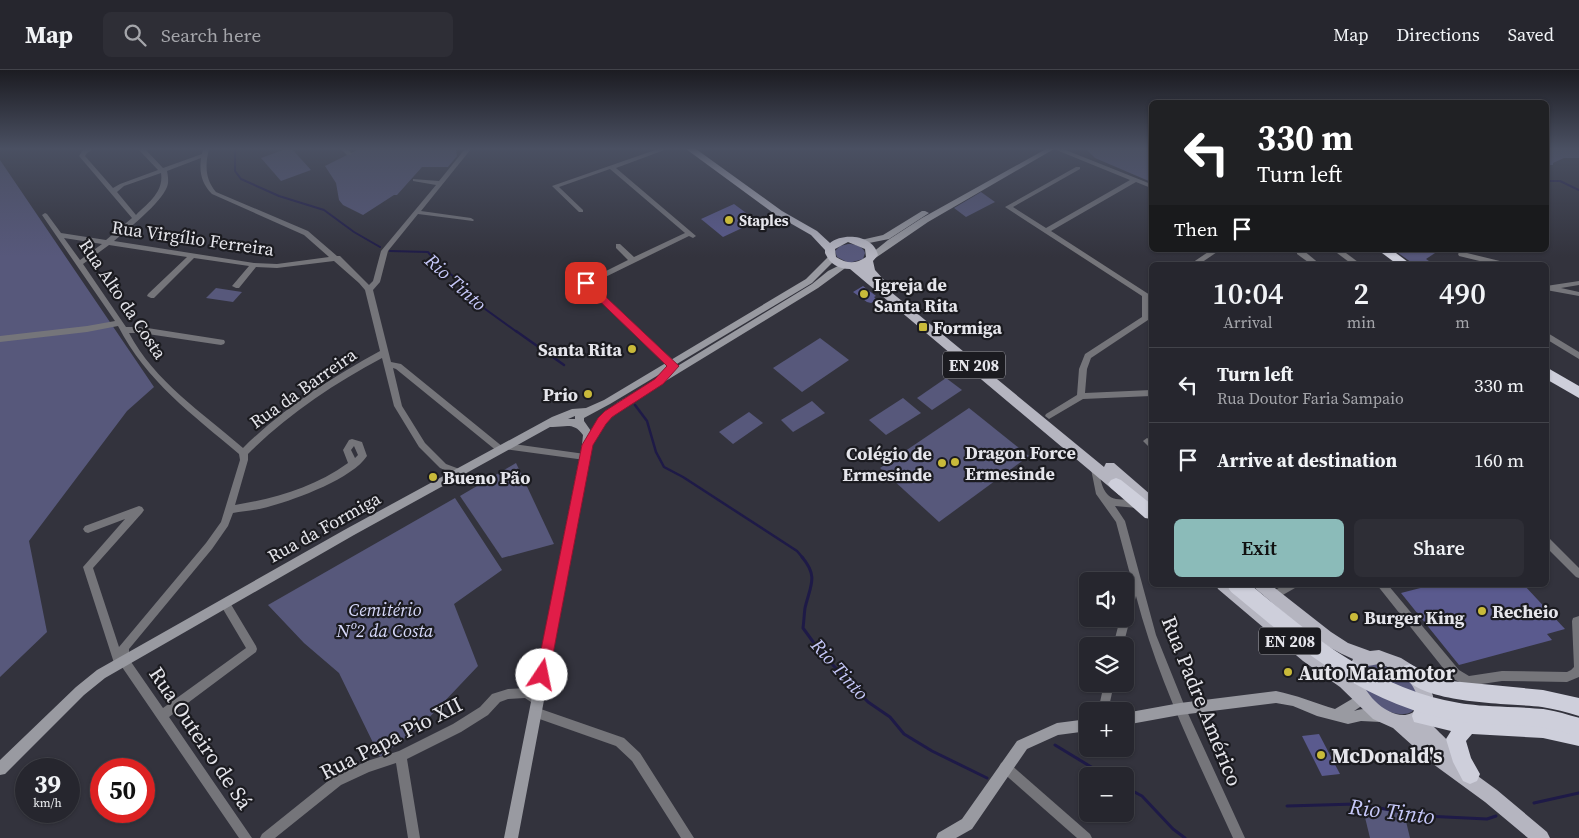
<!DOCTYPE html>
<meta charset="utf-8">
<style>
:root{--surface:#26262e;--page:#2e2e36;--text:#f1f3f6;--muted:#a4a5aa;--line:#42434a;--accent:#8bbbb9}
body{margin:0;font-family:"Source Serif 4",serif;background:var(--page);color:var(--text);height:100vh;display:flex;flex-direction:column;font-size:19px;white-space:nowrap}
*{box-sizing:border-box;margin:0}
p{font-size:16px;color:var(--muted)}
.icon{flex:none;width:28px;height:28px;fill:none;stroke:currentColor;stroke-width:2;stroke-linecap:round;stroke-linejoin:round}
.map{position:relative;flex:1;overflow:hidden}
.side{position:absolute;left:1149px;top:192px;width:400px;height:325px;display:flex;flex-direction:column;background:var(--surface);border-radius:8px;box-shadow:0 1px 4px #0004,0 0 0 1px var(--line)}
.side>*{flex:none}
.banner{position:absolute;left:1149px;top:30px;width:400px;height:152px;border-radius:8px;box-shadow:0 1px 4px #0004,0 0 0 1px var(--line);background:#202124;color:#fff;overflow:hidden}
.tools{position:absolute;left:1079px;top:502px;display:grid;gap:10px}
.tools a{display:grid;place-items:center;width:55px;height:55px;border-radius:8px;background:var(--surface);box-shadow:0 1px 4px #0004,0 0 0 1px var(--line);font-size:25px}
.speed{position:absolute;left:15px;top:688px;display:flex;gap:10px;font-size:25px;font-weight:700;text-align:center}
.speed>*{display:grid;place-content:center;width:65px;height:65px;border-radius:50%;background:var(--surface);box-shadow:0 1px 4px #0004,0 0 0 1px var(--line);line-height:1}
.speed small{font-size:12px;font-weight:400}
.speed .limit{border:8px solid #d22;background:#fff;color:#111}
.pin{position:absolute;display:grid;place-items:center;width:42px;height:42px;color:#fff;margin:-21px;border-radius:10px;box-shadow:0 2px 8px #0006}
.me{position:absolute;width:55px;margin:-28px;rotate:11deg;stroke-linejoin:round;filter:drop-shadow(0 0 4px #0008)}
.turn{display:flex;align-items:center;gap:18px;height:105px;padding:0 25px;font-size:22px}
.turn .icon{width:65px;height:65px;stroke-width:2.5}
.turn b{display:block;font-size:35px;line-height:42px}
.then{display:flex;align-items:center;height:48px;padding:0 25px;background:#0003;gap:10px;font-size:19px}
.eta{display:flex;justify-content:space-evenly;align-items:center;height:85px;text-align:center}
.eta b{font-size:30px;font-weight:600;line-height:35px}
.button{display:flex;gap:10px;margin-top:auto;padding:10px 25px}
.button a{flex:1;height:58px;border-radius:8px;background:var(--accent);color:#111;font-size:20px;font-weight:600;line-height:58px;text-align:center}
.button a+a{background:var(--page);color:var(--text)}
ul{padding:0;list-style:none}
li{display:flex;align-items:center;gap:15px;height:75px;padding:0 25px;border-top:1px solid var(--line)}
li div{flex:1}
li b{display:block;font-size:19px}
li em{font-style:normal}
header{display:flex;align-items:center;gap:30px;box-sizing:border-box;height:70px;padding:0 25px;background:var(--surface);border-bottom:1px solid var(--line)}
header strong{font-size:24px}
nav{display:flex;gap:28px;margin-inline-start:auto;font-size:18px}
.search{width:350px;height:45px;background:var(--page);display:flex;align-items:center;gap:12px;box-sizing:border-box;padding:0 18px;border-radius:8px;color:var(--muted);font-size:19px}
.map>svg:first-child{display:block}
</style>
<header>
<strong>Map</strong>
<div class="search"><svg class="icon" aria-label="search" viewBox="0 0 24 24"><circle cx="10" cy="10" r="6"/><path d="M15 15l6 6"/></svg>Search here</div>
<nav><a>Map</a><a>Directions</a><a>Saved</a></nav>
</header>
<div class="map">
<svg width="1579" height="768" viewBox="0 0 1579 768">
<rect width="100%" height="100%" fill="#33333d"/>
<g fill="#57587b">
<path d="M286,79h6l19,21 -30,11 -20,-23z"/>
<path d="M359,79h97l1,7 -9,11h-26l-25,28h-3l-31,20 -20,-10 -4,-5 -3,-17 -11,-17z"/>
<path d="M1086,79h65v33l-56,-24z"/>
<path d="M1546,79h33v9h-15l-11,5v2h-7z"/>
<path d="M0,90l154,227 -27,24 -98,130 18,91 -47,45z"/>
<path d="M981,122l14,10 -29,15 -12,-9z"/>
<path d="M848,174c7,0 15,2 17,9l-2,6 -14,4 -12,-6 -2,-6 5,-5z"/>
<path d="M1394,180h44v1l-12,8 9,6h-20z"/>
<path d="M216,218l26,4 -9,10 -27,-4z"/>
<path d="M820,268l29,22 -47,32 -29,-24z"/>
<path d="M946,308l16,12 -30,20 -15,-12z"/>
<path d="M903,328l18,15 -35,22 -17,-15z"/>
<path d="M812,331l13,12 -32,19 -12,-12z"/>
<path d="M969,338l60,48 -90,66 -59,-54z"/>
<path d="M749,342l14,11 -30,21 -14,-12z"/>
<path d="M516,393l38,81 -52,14 -42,-62z"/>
<path d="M455,428l47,72 -48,34 24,62 -55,58 -43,33 -41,-84 -35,-30 -36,-38z"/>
<path d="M1373,594c19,1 55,21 42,44 -8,14 -38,1 -45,-8 -5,-6 -7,-19 -10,-26l8,-8z"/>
<path d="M1362,735l42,8 6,25h-40z"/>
</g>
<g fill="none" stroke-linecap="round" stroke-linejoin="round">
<g stroke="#1e1a47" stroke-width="2">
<path d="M235,79v22l6,8 38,17 45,14 30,22 26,15"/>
<path d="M1546,111h14l19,9"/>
<path d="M390,181l38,1 9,11 33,27 4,11 43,31"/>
</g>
<g stroke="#1e1a47" stroke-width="2.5">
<path d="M516,261l48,34"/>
<path d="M635,335l12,16 9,31 8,15 19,10 114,74 6,7"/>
</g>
<g stroke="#1e1a47" stroke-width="3">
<path d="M802,487c17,20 8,29 3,51 -1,7 -1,13 -2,20l16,22 27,29 22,23 22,15 14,17 28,17 55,27"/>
<path d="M1055,675l51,31"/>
<path d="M1125,717l17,9 31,33 12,9"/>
<path d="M1534,733l45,-10"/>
<path d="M1287,736l69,-2 69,12 62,3 9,-3"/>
</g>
</g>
<g fill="#5a5a8e">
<path d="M734,134l23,17 -34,16 -22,-18z"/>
<path d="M863,216l13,10 -2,1 3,3 -6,3 -4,-1 -14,-10z"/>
<path d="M1432,515h92l41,44 -18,5 5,6 -93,25 -58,-72z"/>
<path d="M1319,664l21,40 -18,2 -20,-40z"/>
</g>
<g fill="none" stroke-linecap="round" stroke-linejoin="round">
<g fill="#75757a" fill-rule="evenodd">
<path d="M85,79h9l-7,4 -2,3 28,32 7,-4 38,-14 -20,-21h7l18,19 39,-14 1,-5h6c-4,16 -4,30 7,43l92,39 29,25h3l29,29 4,-4 8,-30 55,-66 -23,-4v-2l26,2 26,-32h6l-50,62 50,7 3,2 -1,1 -55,-7 -30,37 -8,31 -7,8 18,72 10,2 102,83 1,-3 3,-1 78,11 3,1 1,2 -1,2 -3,1 -80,-11 -1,3h-6l-102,-83 -3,-1 9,38 23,37 21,21 16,6 1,2 -1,2 -3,2 -19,-8 -21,-21 -25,-41 -12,-48c-49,26 -95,57 -134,96v6l-13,45c41,-7 78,-17 113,-42l-5,-13 6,-10 3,-1 10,3 5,14c-14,22 -70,43 -96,50 -12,4 -26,5 -38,7l-5,13 -16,23 -83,100v10l34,49 83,-60 -26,-44 1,-3 4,-1 4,1 27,45 1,3 -1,3 -87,65 83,121h-13l-117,-171 -3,1 -4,-2 -32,-99 42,-48 -37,14 -3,-1 -2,-3 2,-3 54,-20 3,1 2,3 -2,3 -49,55 26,79 87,-104 15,-21 19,-62 -1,-6c-47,-40 -92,-72 -121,-128l-31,6 -87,10v-6l87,-10 28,-5 -73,-106 3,-2 2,1 14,19 45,7 26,-22 -53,-62 3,-5zM201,88c-2,15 1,26 11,36l92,41 25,22 -52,7 -23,-1 -140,-22c15,-13 46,-37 53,-54 2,-5 1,-11 0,-16zM161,103c3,19 -13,30 -25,42l-19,-23 7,-6zM64,168l38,6 -22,16zM109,175l78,12 -39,37 -1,2 4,2h3l40,-40 55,8 -17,20 4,2h3l17,-21 21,1 57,-7 25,22 6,7 15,61c-49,27 -97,57 -137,97 -40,-35 -89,-67 -114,-115h12l80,12 3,-1 1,-2 -1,-2 -83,-13h-15l-43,-63zM354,376l4,9 -3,3 -4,-8z"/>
<path d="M341,79h7l4,5 -5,1z"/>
<path d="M658,79h9l-51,19 80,68 -3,2 -4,-2 -98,48 84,78 1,2 -1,2h-6l-87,-83 46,-23 -12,-12v-4h4l14,13 51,-24 -75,-64 -51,18 24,23v2h-4l-27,-26z"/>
<path d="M1054,79h9l88,35v4l-15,-6 -85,49 99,64 1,23 -60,40 -4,11 -2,24 66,-3v6l-68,3 -34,20 -4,-3 1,-2 31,-19 2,-26 6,-15 57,-37v-21l-137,-89 71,-40h4v2l-67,38 33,21 84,-48z"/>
<path d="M1211,180h9l-22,15h-9z"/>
<path d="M1297,180h6l18,15h-9l-15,-11z"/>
<path d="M1333,180h9l20,15h-9z"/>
<path d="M1461,180h8l-2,3 41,10 1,2h-13l-37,-9 -1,-2z"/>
<path d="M1579,211v4l-18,3 18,4v4l-33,-6v-4z"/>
<path d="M1546,262l33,20v7l-33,-20z"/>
<path d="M1147,368l4,2v7l-3,-1 -5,-5z"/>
<path d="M1094,391l3,1 1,2c2,12 3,32 18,35 7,1 14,0 21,1l3,1 2,3 -2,3 -3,1 -22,-2 10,15 31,114 29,72 60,131h-12c-36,-79 -75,-157 -97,-242l-13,50h-10l7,-27h5v-20l6,-21 -15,-56 -20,-28 -6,-30 1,-2z"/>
<path d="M1546,467l3,1 30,30v10l-3,-1 -30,-30z"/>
<path d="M1284,515h13l-2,3 -21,12 -4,-1 -1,-3 1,-3z"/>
<path d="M1377,515h11l71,85 10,6 33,-5 65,1 4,-2 3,-3 -2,-46 1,-3 6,-2v61l-12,5 -65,-1 -34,5 -17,-8z"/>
<path d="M1104,614h10l-6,27h-10z"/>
<path d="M527,618l14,9 1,4 -1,4 -4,1 -12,-8 -17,1 -8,3 -12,13 -27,17 -54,27 13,79h-12l-12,-75 -27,9 -28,13 -66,53h-15l2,-4 71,-57 34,-16 32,-10 54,-27 27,-17 12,-13 16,-5z"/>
<path d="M535,637l89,31 16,15 54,85h-13l-49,-77 -16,-15 -85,-30 -1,-4 1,-4z"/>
<path d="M1005,691l4,2 81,71 2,4h-15l-76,-67 -2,-4 2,-4z"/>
</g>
<g fill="#999aa1" fill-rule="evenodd">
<path d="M1046,79h8l-126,73 -54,37 -3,1 -4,-3 21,-17 34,-22z"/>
<path d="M922,141h3l4,2 -40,26 -25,5 -4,-2 1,-2 22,-5z"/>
<path d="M831,186l3,1v4l-22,22 -202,121 -26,14v3l7,10 8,-13 18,-15 195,-119 16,-13 16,-8 4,3 -30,22 -195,119 -18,17 -13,22 -74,392h-14l78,-393 1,-10c-10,-14 -19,-7 -33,-8l-196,108 -249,143 -21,17 -79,79 -5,1v-15l76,-73 21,-17 249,-141 206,-112 20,-8 14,-1 18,-8 202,-121 22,-22zM575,346v3h-7z"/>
<path d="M1276,621c20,4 39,12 59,18l27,-16 4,2 2,4 -2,4 -12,8c10,-3 22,-3 31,1l2,4 -2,4 -4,2 -20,-1 -13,3 -31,-8 -24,-10 -17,-3 -96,12 -55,10v-12l55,-10z"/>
<path d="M1088,649v12l-30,4 -31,14 -55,80 -16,9h-20l2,-5 24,-14 55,-78 40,-18z"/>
</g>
<g fill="#b5b5c0" fill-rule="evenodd">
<path d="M686,79h10l86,62 35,20 13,12c13,-11 44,-8 48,12l-5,6 2,9 9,10 -4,3 224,184 2,-4h8l37,32v12l-5,-1 -16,-14 -6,4 -5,-1 -269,-226c-12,0 -20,-5 -25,-16v-3l-14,-15 -35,-20zM848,172l17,7 1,8c-10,7 -19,7 -30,0l-1,-8z"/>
<path d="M1216,515h17l80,66 33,23 7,-15c-37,-15 -67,-45 -97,-70l-2,-4h17l60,47 17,11 22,8 9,-1 8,3 14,5 16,10 11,14 5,14v13l-5,11c10,13 31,28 37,43l-1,3 33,24 50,42 3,6h-22l-43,-36 -52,-38 -40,-36 -20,-9 -33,-32 -37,-26 -85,-72zM1379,594c21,6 41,20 39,44 -18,22 -59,-13 -57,-36l7,-6z"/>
</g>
<g fill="#cecfdb" fill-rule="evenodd">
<path d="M1378,180h14l20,15h-14z"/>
<path d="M1546,297l33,19v12l-33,-19z"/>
<path d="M1116,408l5,2 30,24v15l-6,-1 -34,-30 -3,-4 3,-4z"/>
<path d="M1410,594l23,12 18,5 92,9 36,8v18c-12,-4 -25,-7 -37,-9 -32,-4 -126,-2 -141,-35l3,-6z"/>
<path d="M1421,637l47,9 75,4 36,8v18l-36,-8 -71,-4 -6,7 5,17 9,16 -3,7 -7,3 -7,-3 -10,-19 -7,-23 5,-8 -37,-9 -2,-6 2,-6z"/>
</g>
<path stroke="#cecfdb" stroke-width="18" d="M1237,515c67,56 133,113 221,127 28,5 56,3 84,6 13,2 25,6 37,9"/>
</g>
<linearGradient id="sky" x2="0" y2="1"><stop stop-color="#1c1c22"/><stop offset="0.42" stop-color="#4a5062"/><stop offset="1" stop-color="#4a5062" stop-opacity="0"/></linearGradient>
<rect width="1579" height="187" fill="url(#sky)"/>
<path fill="#e11d48" stroke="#92132f" d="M586,210l3,1 90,85 -16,18 -51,33 -6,7 -13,21 -44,230 -2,4 -5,2 -4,-2 -2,-4 46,-230 16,-27 7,-7 50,-32 12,-13 -84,-81 -2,-2z"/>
<g fill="#c9ba3a" stroke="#1b1b20" stroke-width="2">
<circle cx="729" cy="150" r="5"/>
<circle cx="864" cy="224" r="5"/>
<rect x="918" y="252" width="10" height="10" rx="2.5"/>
<circle cx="632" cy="279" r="5"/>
<circle cx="588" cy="324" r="5"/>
<circle cx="955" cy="392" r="5"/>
<circle cx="942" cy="393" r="5"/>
<circle cx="433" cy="407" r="5"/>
<circle cx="1482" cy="541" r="5"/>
<circle cx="1354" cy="547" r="5"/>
<circle cx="1288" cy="602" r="5"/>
<circle cx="1321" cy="685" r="5"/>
</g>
<g text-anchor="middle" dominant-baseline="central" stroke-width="4.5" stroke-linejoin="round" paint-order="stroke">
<g font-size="15" font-weight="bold" fill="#e5e5eb" stroke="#1b1b20" text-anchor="start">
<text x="739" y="150">Staples</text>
</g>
<g fill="#1b1b20" stroke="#a8a8ae" stroke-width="1">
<rect x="943" y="281.5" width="62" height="27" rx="4"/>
<rect x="1259" y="557.5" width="62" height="27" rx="4"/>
</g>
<g font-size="16" font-weight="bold" fill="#e5e5eb">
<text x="974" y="295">EN 208</text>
<text x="1290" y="571">EN 208</text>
</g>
<g font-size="18" fill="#e5e5eb" stroke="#1b1b20">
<text transform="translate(193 168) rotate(8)">Rua Virgílio Ferreira</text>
<text transform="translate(123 229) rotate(56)">Rua Alto da Costa</text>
<text transform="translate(303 318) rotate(-35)">Rua da Barreira</text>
<text transform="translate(324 457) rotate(-29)">Rua da Formiga</text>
</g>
<g font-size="18" font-weight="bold" fill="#e5e5eb" stroke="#1b1b20" text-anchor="start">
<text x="874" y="214">Igreja de<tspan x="874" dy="21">Santa Rita</tspan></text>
<text x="933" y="257">Formiga</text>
<text x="622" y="279" text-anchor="end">Santa Rita</text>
<text x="578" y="324" text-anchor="end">Prio</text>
<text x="965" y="382">Dragon Force<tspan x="965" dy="21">Ermesinde</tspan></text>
<text x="932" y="383" text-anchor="end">Colégio de<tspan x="932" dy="21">Ermesinde</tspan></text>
<text x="443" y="407">Bueno Pão</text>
<text x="1492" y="541">Recheio</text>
<text x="1364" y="547">Burger King</text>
</g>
<g font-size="18" font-style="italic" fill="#d7d9fa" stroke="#1b1b20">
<text x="385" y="539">Cemitério<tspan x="385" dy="21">Nº2 da Costa</tspan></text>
</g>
<g font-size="19" font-style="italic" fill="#c6c8f9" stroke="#1b1b20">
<text transform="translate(456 212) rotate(42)">Rio Tinto</text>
<text transform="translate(840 599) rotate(48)">Rio Tinto</text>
</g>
<g font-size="21" font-weight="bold" fill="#e5e5eb" stroke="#1b1b20" text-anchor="start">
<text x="1298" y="602">Auto Maiamotor</text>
<text x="1331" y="685">McDonald's</text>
</g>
<g font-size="21" fill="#e5e5eb" stroke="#1b1b20">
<text transform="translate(1202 631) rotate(68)">Rua Padre Américo</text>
<text transform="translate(201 668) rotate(56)">Rua Outeiro de Sá</text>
<text transform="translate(391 668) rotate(-27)">Rua Papa Pio XII</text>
</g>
<g font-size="22" font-style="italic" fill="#c6c8f9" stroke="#1b1b20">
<text transform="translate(1392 741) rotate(7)">Rio Tinto</text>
</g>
</g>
</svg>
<div class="tools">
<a><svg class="icon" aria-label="sound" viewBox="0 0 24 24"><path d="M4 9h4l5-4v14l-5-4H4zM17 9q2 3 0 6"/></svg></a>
<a><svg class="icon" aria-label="layers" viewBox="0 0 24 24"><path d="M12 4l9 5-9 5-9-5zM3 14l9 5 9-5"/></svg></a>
<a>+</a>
<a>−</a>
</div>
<div class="speed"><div>39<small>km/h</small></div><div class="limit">50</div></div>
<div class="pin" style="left:586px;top:213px;background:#d93025"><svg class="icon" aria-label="arrive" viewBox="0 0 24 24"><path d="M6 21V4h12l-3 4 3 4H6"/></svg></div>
<svg class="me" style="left:542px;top:605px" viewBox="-20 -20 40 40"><circle r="19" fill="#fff"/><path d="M0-13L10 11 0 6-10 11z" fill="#e11d48"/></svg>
<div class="banner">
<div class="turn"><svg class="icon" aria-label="left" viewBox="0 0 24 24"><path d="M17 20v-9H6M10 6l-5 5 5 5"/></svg><div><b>330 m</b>Turn left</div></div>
<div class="then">Then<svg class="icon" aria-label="arrive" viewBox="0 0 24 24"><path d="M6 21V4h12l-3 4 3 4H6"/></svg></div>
</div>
<section class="side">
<div class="eta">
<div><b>10:04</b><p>Arrival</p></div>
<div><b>2</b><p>min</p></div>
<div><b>490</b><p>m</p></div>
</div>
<ul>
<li><svg class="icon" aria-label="left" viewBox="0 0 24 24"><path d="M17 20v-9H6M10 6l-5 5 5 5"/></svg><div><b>Turn left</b><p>Rua Doutor Faria Sampaio</p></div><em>330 m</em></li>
<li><svg class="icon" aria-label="arrive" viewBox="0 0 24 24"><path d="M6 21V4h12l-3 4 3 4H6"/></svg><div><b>Arrive at destination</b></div><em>160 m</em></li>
</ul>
<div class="button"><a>Exit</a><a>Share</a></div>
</section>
</div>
